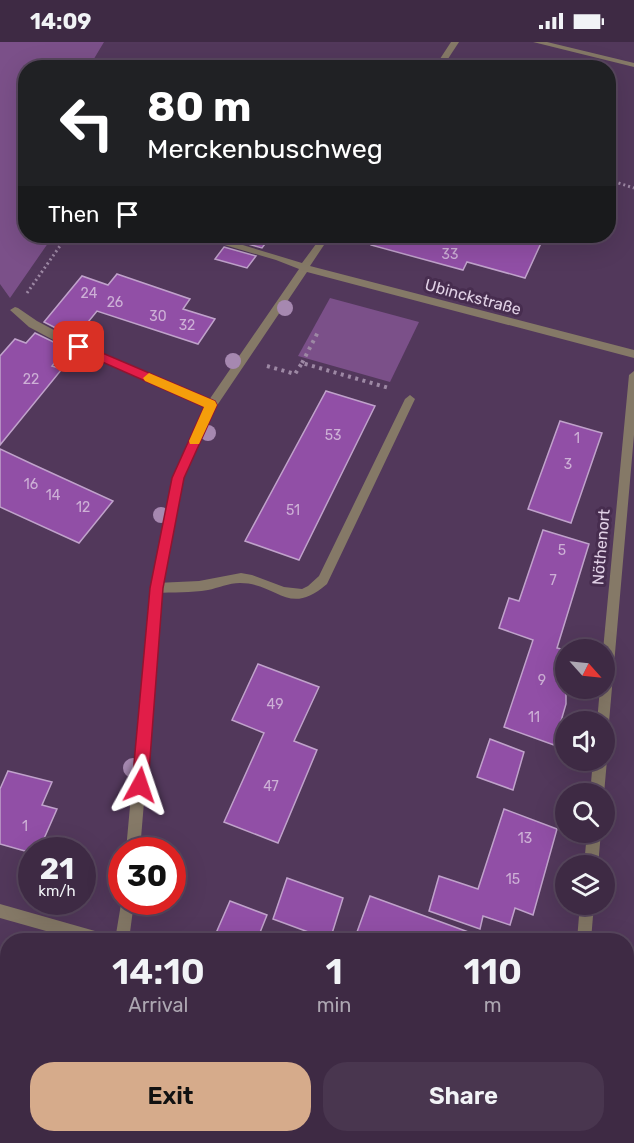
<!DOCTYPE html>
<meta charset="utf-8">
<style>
:root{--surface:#3e2a44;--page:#49364f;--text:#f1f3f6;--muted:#ada7b2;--line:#57465d;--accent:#d6ab8b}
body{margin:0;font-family:Rubik,sans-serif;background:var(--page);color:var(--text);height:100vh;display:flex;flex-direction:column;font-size:22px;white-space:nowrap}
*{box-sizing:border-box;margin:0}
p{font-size:20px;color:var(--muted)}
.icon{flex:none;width:33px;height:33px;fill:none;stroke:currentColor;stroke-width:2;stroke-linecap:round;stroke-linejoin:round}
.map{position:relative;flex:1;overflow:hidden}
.side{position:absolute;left:0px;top:891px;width:634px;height:210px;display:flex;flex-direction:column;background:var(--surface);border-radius:24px 24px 0 0;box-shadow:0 6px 24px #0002,0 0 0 2px var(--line)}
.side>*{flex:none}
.top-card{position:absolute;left:18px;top:18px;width:598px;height:183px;border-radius:24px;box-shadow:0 6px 24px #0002,0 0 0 2px var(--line);background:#202124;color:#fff;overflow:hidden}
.needle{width:39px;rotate:117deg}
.controls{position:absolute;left:555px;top:597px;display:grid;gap:12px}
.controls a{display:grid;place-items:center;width:60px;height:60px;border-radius:50%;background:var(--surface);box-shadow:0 6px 24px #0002,0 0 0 2px var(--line);font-size:30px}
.speed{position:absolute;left:18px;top:795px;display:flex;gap:12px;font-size:30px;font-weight:700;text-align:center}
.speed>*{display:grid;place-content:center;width:78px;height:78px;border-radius:50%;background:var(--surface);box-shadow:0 6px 24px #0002,0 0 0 2px var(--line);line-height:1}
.speed small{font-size:15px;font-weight:400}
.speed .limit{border:9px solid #d22;background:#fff;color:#111}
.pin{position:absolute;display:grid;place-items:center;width:51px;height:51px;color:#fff;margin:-26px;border-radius:12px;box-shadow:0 3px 9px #0006}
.me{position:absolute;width:66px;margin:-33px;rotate:5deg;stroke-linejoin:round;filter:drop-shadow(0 0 4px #0008)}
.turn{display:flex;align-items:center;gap:21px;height:126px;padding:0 30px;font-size:27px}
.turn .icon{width:78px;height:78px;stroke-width:2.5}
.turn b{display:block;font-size:42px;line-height:51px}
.then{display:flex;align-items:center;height:57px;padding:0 30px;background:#0003;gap:12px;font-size:22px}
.eta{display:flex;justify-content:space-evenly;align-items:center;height:102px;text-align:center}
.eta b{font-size:36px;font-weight:600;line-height:42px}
.cta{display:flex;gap:12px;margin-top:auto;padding:12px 30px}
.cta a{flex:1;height:69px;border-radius:24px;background:var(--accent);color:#111;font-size:24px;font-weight:600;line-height:69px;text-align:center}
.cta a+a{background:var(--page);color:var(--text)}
.status{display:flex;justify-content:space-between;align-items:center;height:42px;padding:0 30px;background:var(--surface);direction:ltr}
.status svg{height:16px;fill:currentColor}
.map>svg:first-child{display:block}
</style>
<div class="status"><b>14:09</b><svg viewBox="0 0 49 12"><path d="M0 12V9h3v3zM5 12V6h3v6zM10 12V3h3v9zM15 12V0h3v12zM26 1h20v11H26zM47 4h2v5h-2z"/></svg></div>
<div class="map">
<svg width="634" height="1101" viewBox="0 0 634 1101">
<rect width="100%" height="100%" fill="#52385b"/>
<g fill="#7b5089">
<path d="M0,0h104l-15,25 -63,1v168h27l-43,62 -10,-14z"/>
<path d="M330,256l89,24 -29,60 -92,-26z"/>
</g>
<g fill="#914fa6" stroke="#c0a2cb" stroke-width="1.5">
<path d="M233,194h38l-9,12 -32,-9z"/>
<path d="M372,194h148l22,5 -17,37 -58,-16 -4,8 -92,-25z"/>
<path d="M224,205l32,9 -9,12 -32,-9z"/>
<path d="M117,232l73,25 -7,10 32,10 -17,25 -101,-33 -22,27 -31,-16 38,-46 26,9z"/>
<path d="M35,291l31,15 -14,18 10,3 -62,76v-89l15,-17 11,4z"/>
<path d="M326,349l49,15 -76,154 -54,-19z"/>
<path d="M560,379l42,12 -31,90 -43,-14z"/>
<path d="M0,407l32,15 81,37 -34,42 -79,-36z"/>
<path d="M543,488l46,14 -32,104 9,2v54l-12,41 -50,-18 29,-87 -34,-12 10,-30 10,3z"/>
<path d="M258,622l61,23 -25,54 23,9 -39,93 -54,-21 40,-89 -32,-13z"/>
<path d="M490,697l34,13 -11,38 -36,-13z"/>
<path d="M8,729l44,11 -10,23 15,4 -18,41h-7v3l-32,-9v-55z"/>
<path d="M504,767l53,20 -24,86 -18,-7 -5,17 -27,-9 -3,13 -51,-18 10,-35 39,13z"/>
<path d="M287,836l56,20 -13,42 -57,-21z"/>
<path d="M370,854l112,41 -1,3h-102l-22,-8z"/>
<path d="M230,859l37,14 -10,25h-44z"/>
</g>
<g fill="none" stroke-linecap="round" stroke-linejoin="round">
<g stroke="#9d88a4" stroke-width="3" stroke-dasharray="2 3" stroke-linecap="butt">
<path d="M609,138l25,8"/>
<path d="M27,251l40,-57"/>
</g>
<g stroke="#9d88a4" stroke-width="4" stroke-dasharray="3 4.5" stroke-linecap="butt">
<path d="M302,321l16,-31"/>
<path d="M267,324l28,8 7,-11 87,25"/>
</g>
<path fill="#857967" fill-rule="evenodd" d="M410,353l5,4 -88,185c-39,34 -49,-1 -87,-1 -11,0 -22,5 -32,7 -17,3 -35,2 -52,3l-4,-1 -2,-4 2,-4 4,-1 43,-2 42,-8 11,2 32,12 18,2 6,-3 11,-10 86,-177z"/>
<g fill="#857967" fill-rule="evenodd">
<path d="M451,0h8l-17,26h-8z"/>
<path d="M533,0h14l87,21v4z"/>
<path d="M200,194h13l89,27 20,-27h8l-20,30 324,84v8l-327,-86 -91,135 -32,71 -22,110 -22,262h-14l24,-262 22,-110 33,-71 -146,-64 -30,-16 -19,-17 5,-3 3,1 19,13 30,16 142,63 90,-131 -23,-9 -75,-22z"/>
<path d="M634,329v64l-25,287 -5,5v-5h-7l3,-34h4l-1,-38 26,-275z"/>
<path d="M604,713l3,5 -3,34h-14l3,-34h11z"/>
<path d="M587,790h14l-3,34h-14z"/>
<path d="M122,856v4h12l-5,38h-14z"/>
<path d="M0,862l102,29 5,2 2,5h-31l-78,-22z"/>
<path d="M580,862h14l-3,36h-14z"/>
<path d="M627,997l7,2v16l-7,-2z"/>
<path d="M97,1094h16l-1,7h-16z"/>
</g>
</g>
<g fill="#a688b0">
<circle cx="285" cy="266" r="8"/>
<circle cx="233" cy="319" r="8"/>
<circle cx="208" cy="391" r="8"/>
<circle cx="161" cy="473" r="8"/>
<circle cx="133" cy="726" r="10"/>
</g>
<path fill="#e11d48" stroke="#92132f" stroke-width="1.5" d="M79,301l136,58 2,4 -33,73 -21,110 -15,197 -2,5 -6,2 -5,-2 -3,-5 18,-197 22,-110 32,-71 -129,-57 -2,-3z"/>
<path fill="#f59e0b" d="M149,331l66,28 2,4 -18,39h-9l-1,-3 15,-34 -59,-26 -2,-3z"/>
<g text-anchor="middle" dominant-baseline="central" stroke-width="6" stroke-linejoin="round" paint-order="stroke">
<g font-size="14" fill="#cdb0d6">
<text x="450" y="212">33</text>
<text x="89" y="251">24</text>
<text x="115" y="260">26</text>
<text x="158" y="274">30</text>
<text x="187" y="283">32</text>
<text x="31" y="337">22</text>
<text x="333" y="393">53</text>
<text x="577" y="396">1</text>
<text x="568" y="422">3</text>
<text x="31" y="442">16</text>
<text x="53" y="453">14</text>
<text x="83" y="465">12</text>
<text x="293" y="468">51</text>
<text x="562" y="508">5</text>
<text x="553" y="538">7</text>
<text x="542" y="638">9</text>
<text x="275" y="662">49</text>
<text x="534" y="675">11</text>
<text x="271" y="744">47</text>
<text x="25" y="784">1</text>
<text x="525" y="796">13</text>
<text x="513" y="837">15</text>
</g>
<g font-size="16" fill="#e1d1e6" stroke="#472d4f">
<text transform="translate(473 255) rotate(15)">Ubinckstraße</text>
<text transform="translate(601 505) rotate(-85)">Nöthenort</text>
</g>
</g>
</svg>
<div class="controls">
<a><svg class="needle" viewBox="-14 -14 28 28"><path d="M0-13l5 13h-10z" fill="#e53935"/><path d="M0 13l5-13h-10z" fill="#ada7b2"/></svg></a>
<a><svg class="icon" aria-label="sound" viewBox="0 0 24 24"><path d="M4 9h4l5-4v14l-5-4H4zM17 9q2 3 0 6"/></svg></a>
<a><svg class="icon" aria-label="search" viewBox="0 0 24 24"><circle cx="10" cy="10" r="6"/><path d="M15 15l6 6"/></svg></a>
<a><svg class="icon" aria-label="layers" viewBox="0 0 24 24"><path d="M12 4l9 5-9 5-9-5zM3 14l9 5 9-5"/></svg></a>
</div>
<div class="speed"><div>21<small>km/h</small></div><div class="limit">30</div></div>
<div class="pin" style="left:79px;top:305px;background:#d93025"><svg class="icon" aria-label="arrive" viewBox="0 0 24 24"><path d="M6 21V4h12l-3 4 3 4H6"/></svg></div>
<svg class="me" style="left:140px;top:743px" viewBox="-20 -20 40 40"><path d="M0-17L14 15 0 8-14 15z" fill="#e11d48" stroke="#fff" stroke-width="4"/></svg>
<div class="top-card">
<div class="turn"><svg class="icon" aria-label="left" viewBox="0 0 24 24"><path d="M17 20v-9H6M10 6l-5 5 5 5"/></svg><div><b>80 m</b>Merckenbuschweg</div></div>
<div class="then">Then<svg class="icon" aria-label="arrive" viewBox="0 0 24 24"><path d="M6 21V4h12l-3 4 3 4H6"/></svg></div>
</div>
<section class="side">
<div class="eta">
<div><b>14:10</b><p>Arrival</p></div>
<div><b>1</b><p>min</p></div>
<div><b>110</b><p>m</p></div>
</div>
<div class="cta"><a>Exit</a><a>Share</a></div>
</section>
</div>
